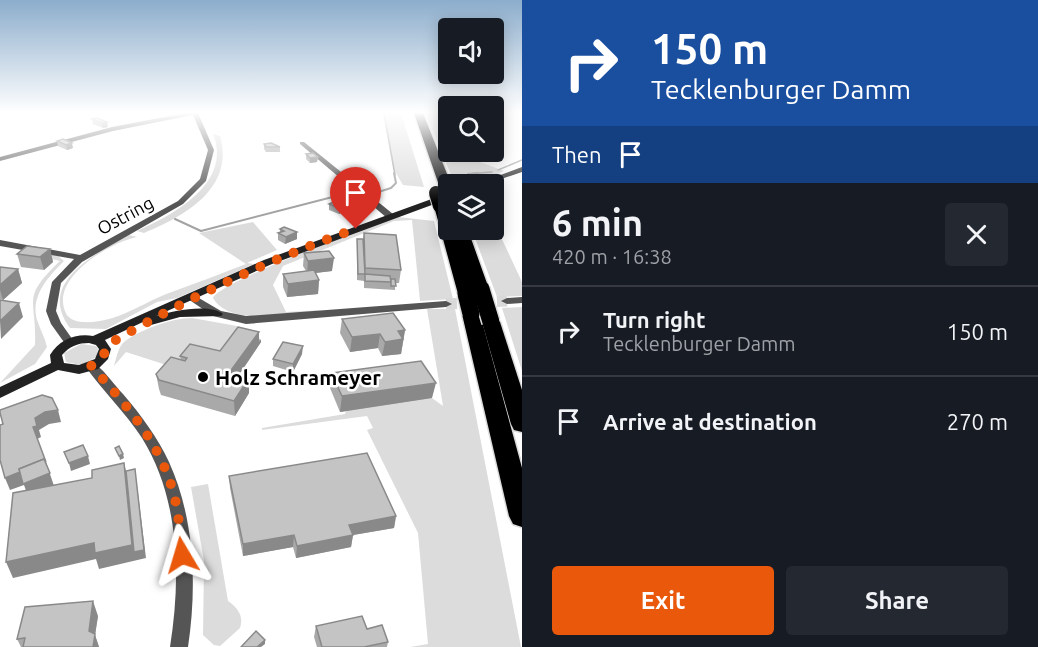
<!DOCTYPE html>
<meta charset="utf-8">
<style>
:root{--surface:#171b24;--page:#242831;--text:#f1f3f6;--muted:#9ea1a6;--line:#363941;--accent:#ea580c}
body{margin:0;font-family:Ubuntu,sans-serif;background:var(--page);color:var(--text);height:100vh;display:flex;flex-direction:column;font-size:22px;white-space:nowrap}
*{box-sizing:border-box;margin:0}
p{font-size:20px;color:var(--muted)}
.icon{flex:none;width:33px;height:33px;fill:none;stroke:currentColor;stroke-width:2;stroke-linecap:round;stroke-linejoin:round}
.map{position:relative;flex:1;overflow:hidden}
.panel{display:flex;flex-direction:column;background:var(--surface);width:516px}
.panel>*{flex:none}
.guide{background:#1a4fa0;color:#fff;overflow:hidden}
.controls{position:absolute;left:438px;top:18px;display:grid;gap:12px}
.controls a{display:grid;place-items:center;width:66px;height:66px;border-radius:6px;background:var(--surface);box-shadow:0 3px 15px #0003;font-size:30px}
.pin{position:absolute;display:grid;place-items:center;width:51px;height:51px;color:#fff;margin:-62px -26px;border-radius:50% 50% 50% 0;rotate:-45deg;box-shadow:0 0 6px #0007}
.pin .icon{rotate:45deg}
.me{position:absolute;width:66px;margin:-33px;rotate:353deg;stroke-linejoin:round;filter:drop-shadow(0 0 4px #0008)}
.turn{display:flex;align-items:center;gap:21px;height:126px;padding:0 30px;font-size:27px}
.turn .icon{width:78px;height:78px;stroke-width:2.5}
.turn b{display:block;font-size:42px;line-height:51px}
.then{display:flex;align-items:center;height:57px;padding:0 30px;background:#0003;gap:12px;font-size:22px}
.round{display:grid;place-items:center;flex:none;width:63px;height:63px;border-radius:6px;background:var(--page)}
.summary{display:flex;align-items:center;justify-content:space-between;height:102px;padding:0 30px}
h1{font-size:36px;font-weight:600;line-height:45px}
.button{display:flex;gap:12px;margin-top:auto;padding:12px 30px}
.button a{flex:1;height:69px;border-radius:6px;background:var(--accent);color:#fff;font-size:24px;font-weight:600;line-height:69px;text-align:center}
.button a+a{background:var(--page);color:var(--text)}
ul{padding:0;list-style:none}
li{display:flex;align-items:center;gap:18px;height:90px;padding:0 30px;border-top:2px solid var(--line)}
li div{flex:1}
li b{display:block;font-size:22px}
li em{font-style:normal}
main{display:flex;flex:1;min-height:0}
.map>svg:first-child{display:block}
</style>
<main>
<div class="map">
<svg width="522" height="647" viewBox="0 0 522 647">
<rect width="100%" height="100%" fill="#fff"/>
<g fill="#dcdcdc">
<path d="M383,113h18l23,74 -21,-2 -10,-17z"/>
<path d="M425,113h15l8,15v24h14l2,4 40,15 -26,11 -10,-5h-16z"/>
<path d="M213,134l7,2c15,52 -35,80 -76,97l-7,-2c36,-16 96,-48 76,-97z"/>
<path d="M398,217l36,4 19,78 -33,2 -8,-81 -18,1 -111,45 -10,19 13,27 38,-2c-28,3 -94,18 -111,-12 6,-16 160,-73 185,-81z"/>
<path d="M253,222l24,28 -30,13 7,1 -77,34 -20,4 -51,27 -36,-1c-34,-45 25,-74 59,-93l8,2c-26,5 -86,40 -72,74 2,7 10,11 18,11 32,2 57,-18 86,-29 25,-9 51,-19 77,-29l-47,-31z"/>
<path d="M494,222l28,60v14l-25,1 -25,-67h22z"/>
<path d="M42,252l16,4 6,5c-15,15 -34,35 -27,59 3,9 8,18 10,27l-12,17 -35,19 35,-38c2,-47 -15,-46 25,-84l-25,-6z"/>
<path d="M522,307v64l-20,-63z"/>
<path d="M427,309h28l66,338h-111l18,-3 -10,-111 -51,-103 6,-2 -6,-12 -105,14v-2l83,-14 1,-3 86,-13 11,8z"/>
<path d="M192,318l45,8 2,3 -20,24 -37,17 -56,-18 -12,14c2,-7 4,-18 9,-23 15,-13 49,-25 69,-25z"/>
<path d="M81,344l15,2 2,3 -1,8 -16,8 -15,-3 -2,-9z"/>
<path d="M208,484l20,117c10,7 16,15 12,27l-20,18 -6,-1 -11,-10 1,-74 -13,-74z"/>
</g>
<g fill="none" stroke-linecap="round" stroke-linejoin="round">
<g stroke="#a3a3a3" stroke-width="1.5">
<path d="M384,113l11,62"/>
<path d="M498,170l24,-10"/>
<path d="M468,174l24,-2"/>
</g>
<g stroke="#a3a3a3" stroke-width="2">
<path d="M468,174l10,-1"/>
<path d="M372,194l19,-6 5,-5 -2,-10"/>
<path d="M175,219l26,12 147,-38"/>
</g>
<path stroke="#d9d9d9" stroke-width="11" stroke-dasharray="11 6" stroke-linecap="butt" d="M446,304l61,-3"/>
<g stroke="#dbdbdb" stroke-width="3">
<g id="motorway">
<path d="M414,113h9l28,71 -3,14 -6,-4z"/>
<path d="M440,202l5,1 3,9v18h20l21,59 -2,4 -6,1 -8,-5 -1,9 -6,1 -8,-5 -24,-88z"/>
<path d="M471,309l9,5 42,154v59l-9,-3 -4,-8 -47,-202z"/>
<path d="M491,317l9,5 22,68v42l-8,-2 -3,-6 -29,-102z"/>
</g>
</g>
<g fill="#555" fill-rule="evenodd">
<path d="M186,113h12l16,37 -8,31 -23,23 -101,58 -21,21 -5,28 5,12 14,20 -5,3 -4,-1 -15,-21 -5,-13 6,-29 22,-23 -74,-13v-6l80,15 98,-54 22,-22 8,-29 -15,-35 -80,16 -113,30v-4l112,-30z"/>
<path d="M300,142h4l89,72v4h-6l-87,-74z"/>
<path d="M91,362c10,3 24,24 32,32 18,21 35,44 46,68 26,57 28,125 19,185h-18c11,-69 10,-148 -28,-209 -17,-26 -39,-47 -57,-72z"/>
</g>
<g fill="#555" fill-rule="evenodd">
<path d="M192,294l29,17 25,5 200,-15 6,3 -6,3 -200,17 -33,-8 -25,-17 -2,-2z"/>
<path d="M522,297v6l-15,1 -6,-3 6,-3z"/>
</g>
<g fill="#222" fill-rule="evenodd">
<path d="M522,167v5l-36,12h-10z"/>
<path d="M448,193v6l-176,65 -116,52c16,-5 54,-13 67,-2l-2,2 -41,1 -29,8 -6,-4 -40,19 6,9 -3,10 -10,10 -19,5 -21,-4 -58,28v-11l51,-24 -1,-8c9,-15 26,-22 43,-19l171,-76zM89,343l7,2 3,4 -4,10 -16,6 -15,-2 -2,-8c8,-9 16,-12 27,-12z"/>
</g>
<use href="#motorway" fill="#000" fill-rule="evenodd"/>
<g stroke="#dbdbdb" stroke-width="16" stroke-linecap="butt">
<path id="motorway-bridge-far1" d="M436,193l4,13"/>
</g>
<g stroke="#dbdbdb" stroke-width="20" stroke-linecap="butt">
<g id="motorway-bridge">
<path d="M481,289l10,33"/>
<path d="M466,294l5,20"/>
</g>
</g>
<use href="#motorway-bridge-far1" stroke="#000" stroke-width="14"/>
<use href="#motorway-bridge" stroke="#000" stroke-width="17"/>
</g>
<g fill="#a9a9a9">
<path d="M97,118l11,9 -5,1 -10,-4 -1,-5z"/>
<path d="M57,141l16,7 -6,2 -9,-4z"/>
<path d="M264,144l16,3v5h-14l-2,-3z"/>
<path d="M306,154l12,3 -1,5 -7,1 -4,-4z"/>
<path d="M359,176l13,3 -1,5 -8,1 -4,-4z"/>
<path d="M329,204l23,3 -13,7 -10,-4z"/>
<path d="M280,229l17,10 -12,5 -7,-4v-7h2z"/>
<path d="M364,233l37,37 -2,13h-4v7l-31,-2v-7l-7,-1v-41h6z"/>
<path d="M50,249l3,13 -9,8 -23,-3 -4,-13z"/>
<path d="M304,253l28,18 -17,2 4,7 -1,14 -31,3 -4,-10v-13l23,-3 -3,-5z"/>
<path d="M0,267l18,2 4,14 -19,17 -3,-1z"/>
<path d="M342,319l63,11 -4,24 -19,2 -4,-8 -28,4 -10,-19z"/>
<path d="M259,338l2,4 -22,33 10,3v15l-14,23 -74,-21 -2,-6 -3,-15 25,-14 -1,-4 40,-5z"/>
<path d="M302,354l-9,18 -20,-6v-7z"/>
<path d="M331,373l101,25 -92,14 -10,-24z"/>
<path d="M229,476l167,40 -2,12 -41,7 -2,12 -55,11 -3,-11 -50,9 -13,-68z"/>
<path d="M98,616l-3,19 4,12h-78l-4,-8z"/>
<path d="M316,626l51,3 21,13 -1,5h-70l-3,-10z"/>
</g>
<g fill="#898989">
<path d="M107,122l1,5 -5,1 -1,-5z"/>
<path d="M72,143l1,5 -6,2 -1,-5z"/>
<path d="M318,157l-1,5 -7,1v-5z"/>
<path d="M372,179l-1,5 -8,1 1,-5z"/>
<path d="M352,201v6l-13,7v-6z"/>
<path d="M297,232v7l-12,5 1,-7z"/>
<path d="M50,249l3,13 -9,8 -4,-13z"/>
<path d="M334,258l-2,13 -25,3 1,-13z"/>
<path d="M18,269l4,14 -19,17 -3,-10v-5z"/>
<path d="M319,280l-1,14 -31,3 1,-13z"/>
<path d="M19,303l4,14 -22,22 -1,-18z"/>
<path d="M405,330l-4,24 -19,2 3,-14 13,-11z"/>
<path d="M259,332v10l2,-3v3l-31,46 -1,-15z"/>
<path d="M380,334l-2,14 -28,4 2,-15z"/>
<path d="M303,346l-1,8 -9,18v-8z"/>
<path d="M249,378v15l-14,23 -1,-15z"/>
<path d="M436,383l-4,15 -92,14 2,-16z"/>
<path d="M58,410l3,12 -12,2 -10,6 2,7 -4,2 -4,-12 2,-9 10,-6z"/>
<path d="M123,454l1,4 -4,2 -1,-4z"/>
<path d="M88,456l2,8 -19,7 -2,-8z"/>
<path d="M46,462l9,27 -26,10 -5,-14 -14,5 -5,-12z"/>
<path d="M124,463l4,16 7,-10 11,89 -47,11 -3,-10 -83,19 -7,-16z"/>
<path d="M396,516l-2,12 -41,7 -2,12 -55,11 1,-12 52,-21z"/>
<path d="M294,535l-1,12 -50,9v-12z"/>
<path d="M93,601l5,15 -3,19 4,12h-6l-4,-16z"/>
<path d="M265,640v4l-4,3h-4z"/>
</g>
<g fill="#c4c4c4" stroke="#898989" stroke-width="1.5">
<path d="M97,118l10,4 -5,1 -10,-4z"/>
<path d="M63,139l9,4 -6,2 -9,-4z"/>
<path d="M271,143l9,4h-14l-2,-3z"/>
<path d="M313,153l5,4 -8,1 -4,-4z"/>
<path d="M368,175l4,4 -8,1 -5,-4z"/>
<path d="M342,198l10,3 -13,7 -10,-4z"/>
<path d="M284,227l13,5 -11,5 -8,-4 6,-2 -4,-2z"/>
<path d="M364,233l32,2 5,35 -36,-2z"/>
<path d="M357,239h6l2,35h-7z"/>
<path d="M27,246l23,3 -10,8 -23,-3z"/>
<path d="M329,251l5,7 -26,3 -4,-8z"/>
<path d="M0,267l18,2 -18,16z"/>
<path d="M314,270l5,10 -31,4 -5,-10z"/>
<path d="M365,274l25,2 1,6 -26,-1z"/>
<path d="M391,279h4l1,7h-5z"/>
<path d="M0,300l19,3 -19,18z"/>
<path d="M393,313l12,17 -7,1 5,8 -18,3 -5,-8 -28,3 -10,-18z"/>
<path d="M238,327l21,5 -30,41 20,5 -15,23 -75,-21 -3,-6 15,-17 14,4 2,-3 -7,-2 10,-12 30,7z"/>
<path d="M283,342l20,4 -10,18 -20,-5z"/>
<path d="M421,361l15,22 -94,13 -11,-23z"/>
<path d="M42,395l10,3 6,12 -13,2 -10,6 2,8 -4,1 13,35 -2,-3 -25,10 1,3 -15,6 -5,-18v-35l3,-1 -3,-11v-3z"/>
<path d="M83,445l5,11 -19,7 -5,-11z"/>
<path d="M119,446l4,8 -4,2 -4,-8z"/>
<path d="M367,453l29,63 -47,9 4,10 -56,11 -3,-11 -51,9 -14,-68z"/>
<path d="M44,459l6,14 -27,11 -4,-15z"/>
<path d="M124,463l8,82 -37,8 -1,-10 -88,19 7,-69 79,-15v-8z"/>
<path d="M135,469l9,81 -10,2 -8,-81z"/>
<path d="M93,601l-4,30 6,3 -2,13h-70l2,-9 -8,1 8,-32z"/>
<path d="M362,616l5,13 15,-4 6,17 -24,5h-42l-6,-21z"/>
<path d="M256,631l9,9 -8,7h-16z"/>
</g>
<linearGradient id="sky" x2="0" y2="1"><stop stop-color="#8cadcc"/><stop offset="0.55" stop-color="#fff"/><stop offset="1" stop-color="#fff" stop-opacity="0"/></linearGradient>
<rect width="522" height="204" fill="url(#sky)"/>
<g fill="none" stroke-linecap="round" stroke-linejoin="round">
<path stroke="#ea580c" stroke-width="10" stroke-dasharray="0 18" d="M182,555c-2,-20 -3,-41 -8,-60 -13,-51 -48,-91 -83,-129 14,-7 14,-20 28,-28 76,-43 154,-80 237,-109"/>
</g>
<circle fill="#000" stroke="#fff" stroke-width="2" cx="203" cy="377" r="6"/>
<g text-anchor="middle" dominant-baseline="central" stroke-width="5" stroke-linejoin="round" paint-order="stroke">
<g font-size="18" fill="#000" stroke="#fff">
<text transform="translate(125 215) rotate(-28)">Ostring</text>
</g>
<g font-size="21" font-weight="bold" fill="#000" stroke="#fff" text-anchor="start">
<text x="215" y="377">Holz Schrameyer</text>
</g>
</g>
</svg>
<div class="controls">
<a><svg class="icon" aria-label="sound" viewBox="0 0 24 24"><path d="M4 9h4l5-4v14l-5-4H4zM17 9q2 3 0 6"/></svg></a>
<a><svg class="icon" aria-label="search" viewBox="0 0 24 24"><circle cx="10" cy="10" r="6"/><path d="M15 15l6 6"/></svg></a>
<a><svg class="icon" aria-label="layers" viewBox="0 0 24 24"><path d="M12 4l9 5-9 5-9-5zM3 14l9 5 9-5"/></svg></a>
</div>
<div class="pin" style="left:356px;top:229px;background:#d93025"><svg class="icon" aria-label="arrive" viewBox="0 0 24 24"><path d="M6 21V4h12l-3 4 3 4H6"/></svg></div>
<svg class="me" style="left:182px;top:555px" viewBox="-20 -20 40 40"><path d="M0-17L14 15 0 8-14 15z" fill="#ea580c" stroke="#fff" stroke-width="4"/></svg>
</div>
<section class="panel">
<div class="guide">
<div class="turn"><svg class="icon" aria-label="right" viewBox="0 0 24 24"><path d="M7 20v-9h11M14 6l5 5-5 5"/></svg><div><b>150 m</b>Tecklenburger Damm</div></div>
<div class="then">Then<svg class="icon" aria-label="arrive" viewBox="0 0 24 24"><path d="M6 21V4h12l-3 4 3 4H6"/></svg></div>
</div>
<div class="summary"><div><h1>6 min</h1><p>420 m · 16:38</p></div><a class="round"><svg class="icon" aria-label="close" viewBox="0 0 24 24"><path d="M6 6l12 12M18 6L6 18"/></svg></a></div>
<ul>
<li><svg class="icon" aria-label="right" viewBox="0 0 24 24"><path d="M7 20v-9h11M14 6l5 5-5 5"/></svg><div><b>Turn right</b><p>Tecklenburger Damm</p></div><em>150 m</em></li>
<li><svg class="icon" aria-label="arrive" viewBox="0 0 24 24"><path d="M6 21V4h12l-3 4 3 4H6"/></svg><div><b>Arrive at destination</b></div><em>270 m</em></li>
</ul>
<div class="button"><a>Exit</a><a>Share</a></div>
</section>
</main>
